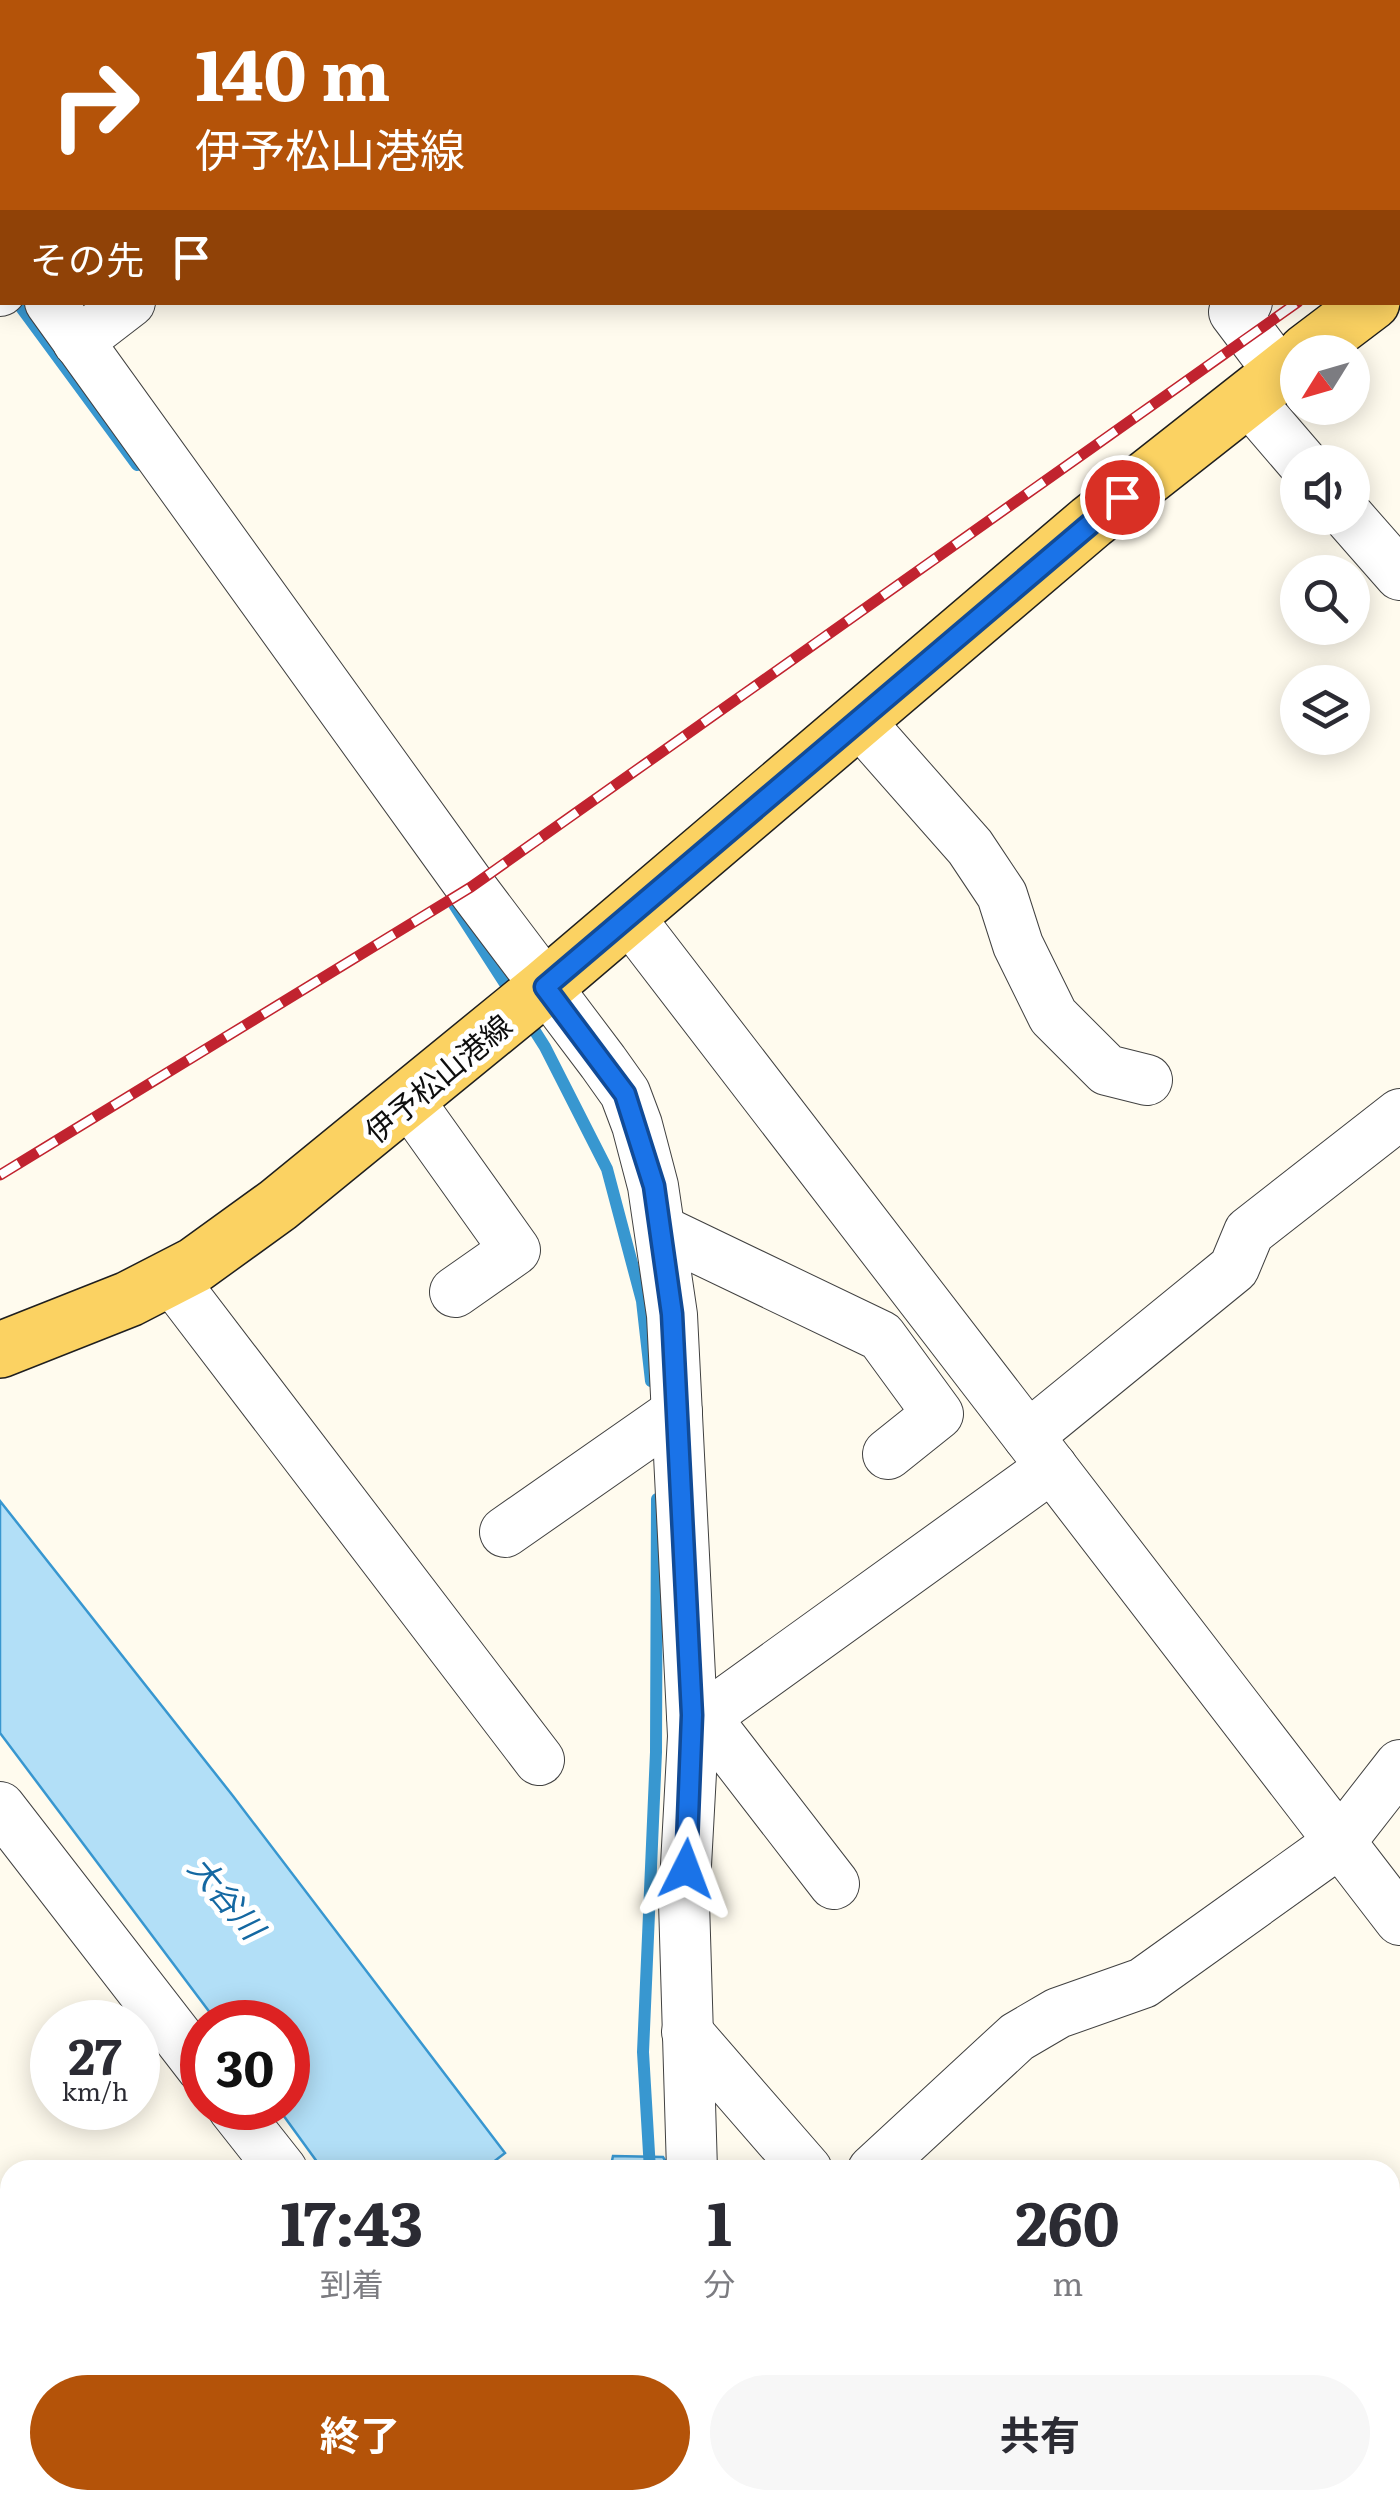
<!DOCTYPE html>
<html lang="ja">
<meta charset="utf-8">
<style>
:root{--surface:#fff;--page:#f7f7f7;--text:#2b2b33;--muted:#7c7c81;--accent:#b45309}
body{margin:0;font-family:Literata,"Noto Sans JP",serif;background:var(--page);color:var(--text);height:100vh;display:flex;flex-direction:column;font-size:38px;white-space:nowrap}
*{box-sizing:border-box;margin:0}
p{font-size:32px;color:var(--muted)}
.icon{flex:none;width:55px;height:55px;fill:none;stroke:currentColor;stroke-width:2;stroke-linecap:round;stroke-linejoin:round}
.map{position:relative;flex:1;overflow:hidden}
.sheet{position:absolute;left:0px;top:2160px;width:1400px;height:350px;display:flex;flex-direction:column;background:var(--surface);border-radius:30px 30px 0 0;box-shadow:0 5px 25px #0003}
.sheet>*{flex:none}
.top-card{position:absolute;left:0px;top:0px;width:1400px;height:305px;box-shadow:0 5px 25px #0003;background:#b45309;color:#fff;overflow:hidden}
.needle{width:65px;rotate:233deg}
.controls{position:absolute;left:1280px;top:335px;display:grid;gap:20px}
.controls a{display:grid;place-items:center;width:90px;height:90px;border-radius:50%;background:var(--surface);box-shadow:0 5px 25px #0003;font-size:50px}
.speed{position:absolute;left:30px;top:2000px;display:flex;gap:20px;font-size:50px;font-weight:700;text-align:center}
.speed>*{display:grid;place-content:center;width:130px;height:130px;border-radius:50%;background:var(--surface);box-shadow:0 5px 25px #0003;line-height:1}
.speed small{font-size:25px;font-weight:400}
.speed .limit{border:15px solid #d22;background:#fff;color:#111}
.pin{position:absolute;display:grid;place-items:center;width:85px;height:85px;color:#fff;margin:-42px;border:5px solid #fff;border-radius:50%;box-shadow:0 2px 10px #0007}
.me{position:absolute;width:110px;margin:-55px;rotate:3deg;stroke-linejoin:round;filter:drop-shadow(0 0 8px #0008)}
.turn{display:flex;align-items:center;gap:35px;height:210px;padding:0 30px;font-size:45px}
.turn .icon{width:130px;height:130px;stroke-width:2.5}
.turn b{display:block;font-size:70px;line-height:85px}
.then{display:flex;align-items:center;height:95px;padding:0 30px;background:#0003;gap:20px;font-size:38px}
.eta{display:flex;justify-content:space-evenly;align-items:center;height:170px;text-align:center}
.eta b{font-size:60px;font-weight:700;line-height:70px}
.action{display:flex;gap:20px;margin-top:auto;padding:20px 30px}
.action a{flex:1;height:115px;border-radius:60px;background:var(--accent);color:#fff;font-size:40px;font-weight:700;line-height:115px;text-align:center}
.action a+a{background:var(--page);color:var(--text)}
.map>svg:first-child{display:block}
</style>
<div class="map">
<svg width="1400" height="2510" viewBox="0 0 1400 2510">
<rect width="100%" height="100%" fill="#fffbee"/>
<g fill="#b2dff7" stroke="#3897d0" stroke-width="2.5">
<path d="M0,1501l233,295 272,357 -22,17h-160l-45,-62h10v-86h-71l-217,-289z"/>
<path d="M613,2156l50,1 8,13h-61z"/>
<path d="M581,2500h234l8,10h-238z"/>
</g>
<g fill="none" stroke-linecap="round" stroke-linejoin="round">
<g stroke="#3897d0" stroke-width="12">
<path d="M17,302l120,163"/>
<path d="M453,903l60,93"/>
<path d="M526,1017l19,30 62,122 35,132 9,80"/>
<path d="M650,2170l-7,-118 13,-300 1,-253"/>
</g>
<g stroke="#414141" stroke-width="52">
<g id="street">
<path d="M179,2l3,-2"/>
<path d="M507,2l1,-2"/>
<path d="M0,145l2,-2"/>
<path d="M0,233l2,3"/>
<path d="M0,291l2,-2"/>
<path d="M50,302l421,585 132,175 22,31 12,32 16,61 19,129 21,421 -9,166 8,268"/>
<path d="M1247,302l-13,10 46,61"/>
<path d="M78,342l52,-40"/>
<path d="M1247,398l55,64"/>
<path d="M1350,518l50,57"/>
<path d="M858,720l112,127 32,48 16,50 35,71 54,54 40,10"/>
<path d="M628,916l772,1004"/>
<path d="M409,1101l106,149 -60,42"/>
<path d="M660,1230l221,106 57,78 -50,40"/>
<path d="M171,1278l368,482"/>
<path d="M1028,1436l206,-168 15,-36 151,-118"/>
<path d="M505,1532l172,-120"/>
<path d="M692,1715l13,2 129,167"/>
<path d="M705,1717l347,-250"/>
<path d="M0,1807l202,261"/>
<path d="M687,2032l120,138"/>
<path d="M233,2108l49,62"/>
<path d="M873,2170l144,-133 41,-24 85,-30 197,-141 60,-77"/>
<path d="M1390,2304l10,-9"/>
<path d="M534,2500l3,10"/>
<path d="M862,2500l8,10"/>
<path d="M0,2502l7,8"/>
<path d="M207,2510l12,-10"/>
<path d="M1167,2510l10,-10"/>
</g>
</g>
<g stroke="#1f1f1f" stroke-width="58">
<g id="primary">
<path d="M1306,352l66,-50"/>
<path d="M0,1350l129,-51 66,-34 83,-60 267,-218 546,-465 207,-163"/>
</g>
</g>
<path stroke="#303030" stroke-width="6" stroke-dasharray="10 5" stroke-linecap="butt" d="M1398,196l2,-1"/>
<use href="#street" stroke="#fff" stroke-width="50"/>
<use href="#primary" stroke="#fbd262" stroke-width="55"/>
<g stroke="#c1232f" stroke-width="11">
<g id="rail">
<path d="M1398,233l2,-2"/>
<path d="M0,1175l471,-288 827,-585"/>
</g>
</g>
<use href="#rail" stroke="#fff" stroke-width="8" stroke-dasharray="22" stroke-linecap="butt"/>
</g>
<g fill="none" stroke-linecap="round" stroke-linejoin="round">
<g stroke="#114b97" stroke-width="25">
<path id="route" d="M686,1869l6,-154 -20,-401 -18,-128 -29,-92 -80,-107 577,-490"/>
</g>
<use href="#route" stroke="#1a73e8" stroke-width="18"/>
</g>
<g text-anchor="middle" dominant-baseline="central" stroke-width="10" stroke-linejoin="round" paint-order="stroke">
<g font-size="30" fill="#0e0e0e" stroke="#fff">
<text transform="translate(437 1077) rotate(-40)">伊予松山港線</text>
</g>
<g font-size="32" font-style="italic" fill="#1468a2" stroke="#fff">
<text transform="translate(228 1896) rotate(50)">大谷川</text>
</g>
</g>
</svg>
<div class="controls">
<a><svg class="needle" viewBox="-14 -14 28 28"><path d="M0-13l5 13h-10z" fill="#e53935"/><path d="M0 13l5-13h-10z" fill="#7c7c81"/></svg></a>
<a><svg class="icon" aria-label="sound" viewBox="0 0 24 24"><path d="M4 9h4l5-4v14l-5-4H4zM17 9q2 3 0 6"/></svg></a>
<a><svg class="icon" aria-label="search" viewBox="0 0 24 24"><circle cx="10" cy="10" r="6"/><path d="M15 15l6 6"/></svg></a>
<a><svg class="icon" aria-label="layers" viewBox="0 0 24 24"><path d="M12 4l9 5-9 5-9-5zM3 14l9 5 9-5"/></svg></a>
</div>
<div class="speed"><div>27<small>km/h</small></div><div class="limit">30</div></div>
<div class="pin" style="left:1122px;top:497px;background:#d93025"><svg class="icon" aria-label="arrive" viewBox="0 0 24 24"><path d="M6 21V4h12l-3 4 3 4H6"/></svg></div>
<svg class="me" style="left:686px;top:1869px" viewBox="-20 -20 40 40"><path d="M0-17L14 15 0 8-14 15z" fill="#1a73e8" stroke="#fff" stroke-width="4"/></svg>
<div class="top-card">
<div class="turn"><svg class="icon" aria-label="right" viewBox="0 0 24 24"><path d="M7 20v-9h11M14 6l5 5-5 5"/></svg><div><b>140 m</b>伊予松山港線</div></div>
<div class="then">その先<svg class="icon" aria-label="arrive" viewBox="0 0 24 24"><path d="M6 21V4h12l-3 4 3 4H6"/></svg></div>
</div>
<section class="sheet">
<div class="eta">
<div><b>17:43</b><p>到着</p></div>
<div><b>1</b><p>分</p></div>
<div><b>260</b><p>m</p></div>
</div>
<div class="action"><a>終了</a><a>共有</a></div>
</section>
</div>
